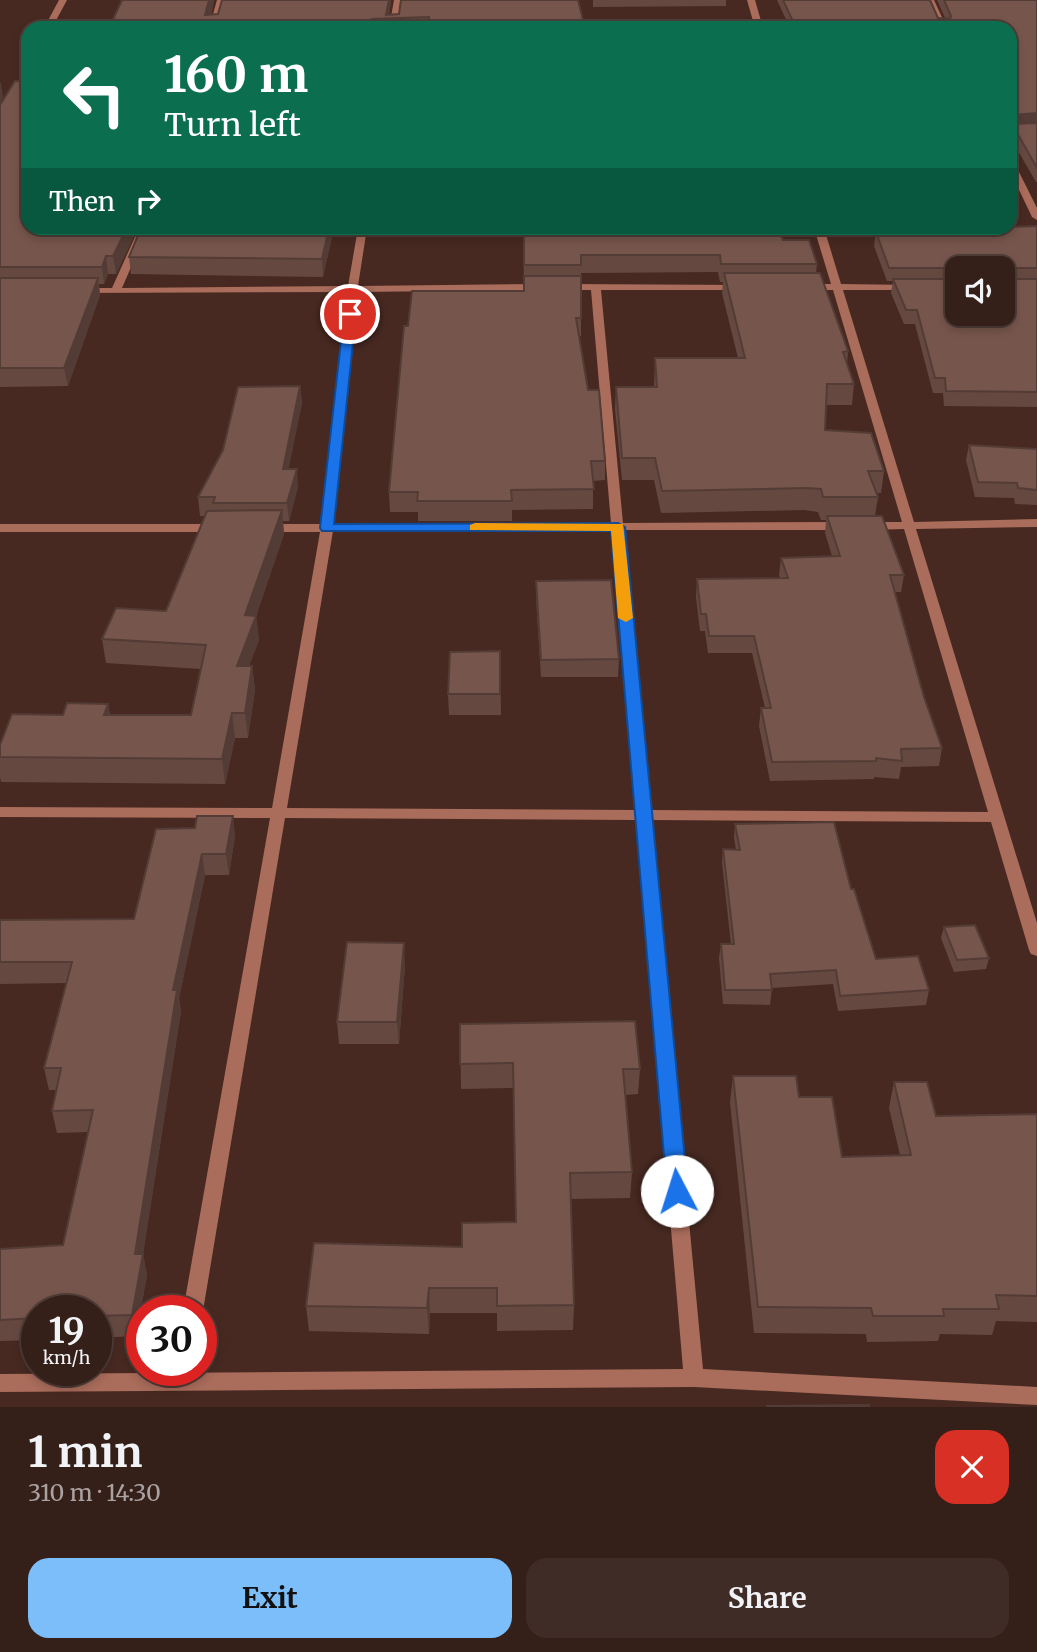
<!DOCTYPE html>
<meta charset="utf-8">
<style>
:root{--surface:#351f19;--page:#402c26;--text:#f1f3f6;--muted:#aaa2a2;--line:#4f3d38;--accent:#7cbef9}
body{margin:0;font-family:Merriweather,serif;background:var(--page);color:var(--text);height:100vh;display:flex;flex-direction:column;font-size:26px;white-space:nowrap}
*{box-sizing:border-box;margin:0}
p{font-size:23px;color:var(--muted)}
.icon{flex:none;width:38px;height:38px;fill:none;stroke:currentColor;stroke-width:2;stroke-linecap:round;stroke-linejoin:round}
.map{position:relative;height:1407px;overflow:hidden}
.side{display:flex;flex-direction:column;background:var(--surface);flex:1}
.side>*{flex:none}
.top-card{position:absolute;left:21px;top:21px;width:996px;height:214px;border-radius:21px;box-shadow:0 4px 10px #0003,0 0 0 2px var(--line);background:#0b6e4f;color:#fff;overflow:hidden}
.tools{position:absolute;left:945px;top:256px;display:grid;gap:14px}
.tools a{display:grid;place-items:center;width:70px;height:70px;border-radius:14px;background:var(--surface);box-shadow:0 4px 10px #0003,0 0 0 2px var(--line);font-size:35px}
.speed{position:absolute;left:21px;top:1295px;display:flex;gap:14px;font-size:35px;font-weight:700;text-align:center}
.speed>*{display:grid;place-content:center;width:91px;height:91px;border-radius:50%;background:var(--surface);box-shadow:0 4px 10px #0003,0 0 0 2px var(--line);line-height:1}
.speed small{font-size:18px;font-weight:400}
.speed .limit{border:10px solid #d22;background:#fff;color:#111}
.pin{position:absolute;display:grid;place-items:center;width:60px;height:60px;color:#fff;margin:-30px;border:4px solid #fff;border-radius:50%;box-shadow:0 2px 7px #0007}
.me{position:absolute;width:77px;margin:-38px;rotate:355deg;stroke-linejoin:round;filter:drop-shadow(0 0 5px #0008)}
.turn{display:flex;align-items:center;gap:24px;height:147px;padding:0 28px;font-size:32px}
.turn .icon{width:91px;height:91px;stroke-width:2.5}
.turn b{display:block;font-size:49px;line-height:60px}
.then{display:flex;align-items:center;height:66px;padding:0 28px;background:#0003;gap:14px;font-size:26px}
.round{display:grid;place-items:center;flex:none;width:74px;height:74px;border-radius:21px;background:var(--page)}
.head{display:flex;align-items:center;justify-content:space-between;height:119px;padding:0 28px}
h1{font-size:42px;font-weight:700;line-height:52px}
.button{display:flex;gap:14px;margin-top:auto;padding:14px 28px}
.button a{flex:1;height:80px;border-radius:21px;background:var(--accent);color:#111;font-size:28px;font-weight:700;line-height:80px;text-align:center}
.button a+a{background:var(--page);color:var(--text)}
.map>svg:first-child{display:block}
</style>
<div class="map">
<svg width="1037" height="1407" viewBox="0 0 1037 1407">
<rect width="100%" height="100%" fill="#472921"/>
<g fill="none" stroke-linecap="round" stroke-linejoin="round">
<g fill="#aa6c5b" fill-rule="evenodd">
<path d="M59,0h8l-15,28h-8z"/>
<path d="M217,0h8l-8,28h-8z"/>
<path d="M394,0h8l-5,28h-8z"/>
<path d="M747,0h8l8,28h-8z"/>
<path d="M926,0h8l13,28h-8z"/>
<path d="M1010,159l4,3 23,46v12l-5,-3 -22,-46z"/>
<path d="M139,228h9l-26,60 226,-2 10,-58h9l-9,58 183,-2 5,3 -5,3 -183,2 -24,232 277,-1 -20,-233h-26l-5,-3 5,-3 180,1 1,2 -5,3h-140l22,233 219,-1 6,4 -6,4h-218l27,280 337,2 -84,-283 -35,1 -6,-4 6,-4h33l-69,-232h-27l-5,-3 5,-3h25l-17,-56h10l17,56 72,1 1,2 -5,3h-66l71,232 123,-3v8l-121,2 121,394v33l-6,-2 -2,-4 -38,-128 -340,-2 52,549 334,18v18l-343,-18 -694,5v-18l683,-5 -47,-549 -351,-2 -82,493 -2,4v-4h-18l87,-493 -270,-1v-10l272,1 48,-276h-53l-6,-4 6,-4h54l27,-232 -270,1 -1,-2 5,-3h30zM612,530l23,280 -348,-2 46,-277z"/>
<path d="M0,524h219l6,4 -6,4h-219z"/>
</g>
</g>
<g fill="#654941" fill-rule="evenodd">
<path d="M122,0h92l-3,15 180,-15 -2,15 196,13h-476z"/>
<path d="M593,0h133v6l-133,1z"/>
<path d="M777,0h153l8,18h7l-8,-18h100v182h-1l-26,-45 2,-10h-2v-99h-220z"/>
<path d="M19,81l119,147 -22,46h-8l-4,10h-5l1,11 -32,91 -68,1v-282z"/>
<path d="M1037,226v181l-93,-1 -1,-13h-10l-18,-69h-11l-13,-31 2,-12h-6l-13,-35 2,-14h1l-2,-4h135zM957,268h46l-46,45z"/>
<path d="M334,228l-11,49 -192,-3 -2,-17z"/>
<path d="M523,228l260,12 34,24 -1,9 32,78 -1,12 7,21 -2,21h-26l-1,25 59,41 -3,22h-5l2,4 -3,19 29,59 -3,17h-7l30,105 18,51 -3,18 -38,1 -2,12 -25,-2v2l-104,2 -11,-55 2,-18h4l-13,-55h-44l-3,-22h-5l-4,-34 1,-18 83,-1 -1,-3 2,-17 51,-2 -7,-23 1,-13h-5l-3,-8 -14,-2 -143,3 -7,-33h-32l-7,-71 1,-22h38l1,-29h83l-16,-65 1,-11h-3l-2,-10 -137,1v63h-2l9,54 17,71v19l-12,1v28l-81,1v11h-94v-9h-28l-1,-20 19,-166 116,-35z"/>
<path d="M300,386l2,17 -14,66 10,18 -9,34h-6l1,13 -28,82 3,24 -10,26h3l3,24 -7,48h-13l-10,46 -224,-2 -1,-5v-32l63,-30 45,-11 2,11h81l10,-46 -95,-6 -4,-24 64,-28 39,-95h-5l-2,-19z"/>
<path d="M969,445l68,4v56l-22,-1 -1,-6 -39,-1 -9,-37z"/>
<path d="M536,581l83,78 -1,18h-77l-5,-79z"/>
<path d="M500,651l1,64h-52l-1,-21z"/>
<path d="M735,824l116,65 25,70 53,31 -3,15 -88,6 -5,-27 -61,4 -2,17 -47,-1 -4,-46 2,-14h10l-9,-81 1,-14 13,1 -2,-12z"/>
<path d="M195,828l40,8 -6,39h-24l-26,123 2,13 -38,243 4,21 -11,61 -40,2v-27h-59v29l-37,1v-92l63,-4 25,-113 -31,1 -5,-22 4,-21h-7l-5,-22 22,-85 -66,1v-64l134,-1z"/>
<path d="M944,927l45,31 -3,11 -32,3 -13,-34z"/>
<path d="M405,965l-6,79h-60l-2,-22z"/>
<path d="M460,1024l180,45 -2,25 -13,1 7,77 -2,26 -59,1 3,106 -1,25 -76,1v-18h-67l-1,21 -120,-3 -3,-25 156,-59 54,-25 -3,-134 -52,1z"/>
<path d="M733,1076l66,21 43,60 58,-2 -11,-47 5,-26 42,34 101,-2v208l-41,-1 -4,14 -52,-1 -2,7 -71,1 -1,-8 -112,-1 -24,-231z"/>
</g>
<g fill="#533c35">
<path d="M209,0h5l-7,28 -2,-13z"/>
<path d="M389,0h2l-2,19 -3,-4z"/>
<path d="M1,82l2,15 -3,7v-21z"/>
<path d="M1037,113v12l-25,-1v3h-2v-8l2,-4z"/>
<path d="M127,228h11l-22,46 -3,-18z"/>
<path d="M329,228h5l-11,49 -1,-18z"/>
<path d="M106,256l2,18 -4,10 -2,-17z"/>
<path d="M98,278l2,17 -32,91 -4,-18z"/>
<path d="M300,386l2,17 -17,84 -2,-18z"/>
<path d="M297,469l1,18 -9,34 -2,-18z"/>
<path d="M282,510l2,24 -30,87 2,-5 3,24 -19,50 -3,-24 8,-51z"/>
<path d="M252,666l3,24 -7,48 -3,-25z"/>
<path d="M108,704l4,24 -8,-13z"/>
<path d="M232,713l3,25 -10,46 -3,-25z"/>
<path d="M233,816l2,20 -6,39 -3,-21z"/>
<path d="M202,854l3,21 -26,123 2,13 -38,243 4,21 -11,61 -4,-21 3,-61 38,-264z"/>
<path d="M404,943l1,22 -6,79 -2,-22z"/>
<path d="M429,1288l1,25 -1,21 -2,-26z"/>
</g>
<g fill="#76554c" stroke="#533c35" stroke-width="2">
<path d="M122,0h87l-4,15 13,-1 4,-14h167l-3,15 13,-1 2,-14h177l7,28h-156v-11l-57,2 -2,9h-261z"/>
<path d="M783,0h147l8,18 12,1 1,-3 -7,-16h93v113l-25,2 -2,4v-91h-214z"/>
<path d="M28,58v170h99l-14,28h-7l-4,11h-102v-162l15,-24h4z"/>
<path d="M1037,123v45l-25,-44z"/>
<path d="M1037,226v42h-32l-2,8 2,3h32v113l-91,-1 -1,-13h-10l-18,-68h-11l-13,-31h64v34h46v-45h-114l-13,-36h8l-2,-4h128v-1z"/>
<path d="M141,228h188l-7,31 -193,-2z"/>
<path d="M524,228h254l5,12h26l8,24h-96l-1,-9h-139v10h-57z"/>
<path d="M724,273h96l28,78 -5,1 11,32h-27l-2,46 46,3 13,38h-16l10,26h-55l-2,-8 -14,-1 -145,3 -7,-33h-33l-6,-71h41l-2,-29h90z"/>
<path d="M524,276h57v42h-5l12,72h11l6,71h-14l3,28 -83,1 1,11h-95l1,-9h-29l15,-166h4l4,-35h112z"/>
<path d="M0,278h98l-34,90h-64z"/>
<path d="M300,386l-17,83h14l-10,34h-74l2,-6h-17l25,-47 15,-63z"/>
<path d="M969,445l68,4v41l-19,-2 -1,-5 -39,-1z"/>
<path d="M282,510l-37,105 11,1 -19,50h15l-7,47h-13l-10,46 -222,-2v-12l12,-31 51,1 4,-12 41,1 -4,11h87l15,-70 -104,-6 14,-31 50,3 41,-100z"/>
<path d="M827,516h55l22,59h-14l34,122 18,51 -41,1 1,12 -26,-3v3l-104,1 -11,-54h10l-17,-72h-45l-3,-22h-5l-4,-35 91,-1 -7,-20 59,-2z"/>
<path d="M611,580l8,79 -78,1 -5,-79z"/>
<path d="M500,651v43h-52l2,-42z"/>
<path d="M197,816h36l-7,38h-24l-29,136h4l-42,264h8l-11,61 -36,1v-5h-59v7l-37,2v-71l63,-4 30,-135 -41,1 9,-43h-17l28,-106h-72v-42l134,-1 22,-90 39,-1z"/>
<path d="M834,822l17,67h3l22,70 42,-3 11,34 -89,6 -4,-26 -66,4 2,16h-47l-4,-46h13l-11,-95 17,1 -5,-26z"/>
<path d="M975,925l14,33 -32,2 -13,-33z"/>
<path d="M347,942l57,1 -7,79h-60z"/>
<path d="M635,1021l5,48h-17l9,103 -62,1 4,132 -77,1v-18h-68l-2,20 -121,-2 8,-63 148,4v-24l54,-1 -3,-159 -53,1v-40z"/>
<path d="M733,1076h63l3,21h33l10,60 69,-2 -17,-73h33l9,34 101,-2v182l-41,-1 3,14h-56l1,7h-71l-2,-8 -113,-1z"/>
<path d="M869,1405v2h-102v-1z"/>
</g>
<path fill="#1a73e8" stroke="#114b97" stroke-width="2" d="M350,311l6,3 -22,210 284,-1 7,4 63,664 -3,6 -8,2 -7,-2 -3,-6 -56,-660h-289l-2,-3 24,-214z"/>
<path fill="#f59e0b" d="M475,523l148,1 10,94 -7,4 -8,-4 -7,-87 -141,-1v-5z"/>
</svg>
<div class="tools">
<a><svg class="icon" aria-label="sound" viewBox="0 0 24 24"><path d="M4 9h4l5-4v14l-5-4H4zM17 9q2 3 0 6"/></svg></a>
</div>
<div class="speed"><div>19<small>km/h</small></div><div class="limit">30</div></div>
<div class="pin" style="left:350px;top:314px;background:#d93025"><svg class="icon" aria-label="arrive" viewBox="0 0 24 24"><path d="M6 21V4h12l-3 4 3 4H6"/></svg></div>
<svg class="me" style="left:677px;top:1191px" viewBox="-20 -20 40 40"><circle r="19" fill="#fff"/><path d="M0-13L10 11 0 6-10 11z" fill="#1a73e8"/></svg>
<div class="top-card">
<div class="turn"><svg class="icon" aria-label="left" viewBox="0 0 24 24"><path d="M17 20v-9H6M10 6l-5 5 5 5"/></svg><div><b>160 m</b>Turn left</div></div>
<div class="then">Then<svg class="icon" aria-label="right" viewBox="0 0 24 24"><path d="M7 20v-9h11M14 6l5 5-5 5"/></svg></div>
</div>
</div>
<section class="side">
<div class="head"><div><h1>1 min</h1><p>310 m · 14:30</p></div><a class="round" style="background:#d93025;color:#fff"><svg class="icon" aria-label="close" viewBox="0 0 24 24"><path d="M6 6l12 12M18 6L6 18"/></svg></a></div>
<div class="button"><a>Exit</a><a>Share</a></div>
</section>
